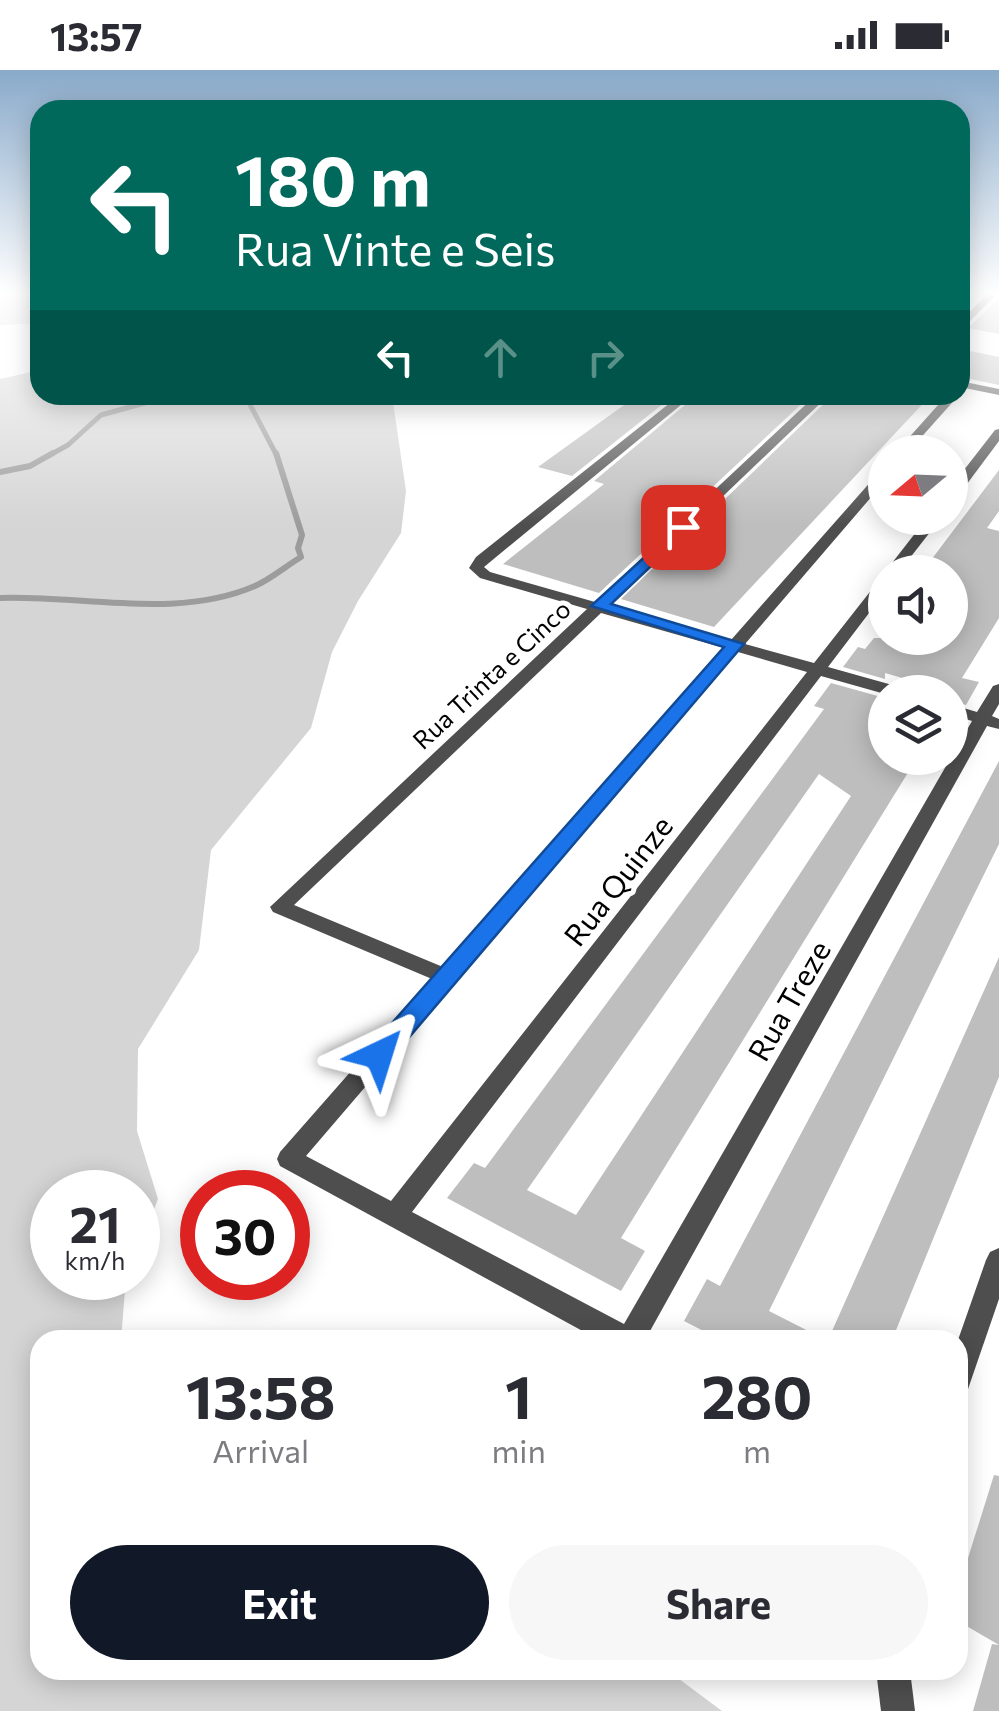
<!DOCTYPE html>
<style>
:root{--surface:#fff;--page:#f7f7f7;--text:#2b2b33;--muted:#7c7c81;--accent:#111827}
body{margin:0;font-family:Commissioner,sans-serif;background:var(--page);color:var(--text);height:100vh;display:flex;flex-direction:column;font-size:38px;white-space:nowrap}
*{box-sizing:border-box;margin:0}
p{font-size:32px;color:var(--muted)}
.icon{flex:none;width:55px;height:55px;fill:none;stroke:currentColor;stroke-width:2;stroke-linecap:round;stroke-linejoin:round}
.map{position:relative;flex:1;overflow:hidden}
.sheet{position:absolute;left:30px;top:1260px;width:938px;height:350px;display:flex;flex-direction:column;background:var(--surface);border-radius:30px;box-shadow:0 5px 25px #0003}
.sheet>*{flex:none}
.hud{position:absolute;left:30px;top:30px;width:940px;height:305px;border-radius:30px;box-shadow:0 5px 25px #0003;background:#00695c;color:#fff;overflow:hidden}
.needle{width:65px;rotate:251deg}
.controls{position:absolute;left:868px;top:365px;display:grid;gap:20px}
.controls a{display:grid;place-items:center;width:100px;height:100px;border-radius:50%;background:var(--surface);box-shadow:0 5px 25px #0003;font-size:50px}
.speed{position:absolute;left:30px;top:1100px;display:flex;gap:20px;font-size:50px;font-weight:700;text-align:center}
.speed>*{display:grid;place-content:center;width:130px;height:130px;border-radius:50%;background:var(--surface);box-shadow:0 5px 25px #0003;line-height:1}
.speed small{font-size:25px;font-weight:400}
.speed .limit{border:15px solid #d22;background:#fff;color:#111}
.pin{position:absolute;display:grid;place-items:center;width:85px;height:85px;color:#fff;margin:-42px;border-radius:20px;box-shadow:0 5px 15px #0006}
.me{position:absolute;width:110px;margin:-55px;rotate:41deg;stroke-linejoin:round;filter:drop-shadow(0 0 8px #0008)}
.turn{display:flex;align-items:center;gap:35px;height:210px;padding:0 40px;font-size:45px}
.turn .icon{width:130px;height:130px;stroke-width:2.5}
.turn b{display:block;font-size:70px;line-height:85px}
.lanes{display:flex;align-items:center;height:95px;padding:0 40px;background:#0003;justify-content:center;gap:50px;direction:ltr}
.lanes .off{opacity:.35}
.eta{display:flex;justify-content:space-evenly;align-items:center;height:170px;text-align:center}
.eta b{font-size:60px;font-weight:700;line-height:70px}
.primary-button{display:flex;gap:20px;margin-top:auto;padding:20px 40px}
.primary-button a{flex:1;height:115px;border-radius:60px;background:var(--accent);color:#fff;font-size:40px;font-weight:700;line-height:115px;text-align:center}
.primary-button a+a{background:var(--page);color:var(--text)}
.status{display:flex;justify-content:space-between;align-items:center;height:70px;padding:0 50px;background:var(--surface);direction:ltr}
.status svg{height:28px;fill:currentColor}
.map>svg:first-child{display:block}
</style>
<div class="status"><b>13:57</b><svg viewBox="0 0 49 12"><path d="M0 12V9h3v3zM5 12V6h3v6zM10 12V3h3v9zM15 12V0h3v12zM26 1h20v11H26zM47 4h2v5h-2z"/></svg></div>
<div class="map">
<svg width="999" height="1641" viewBox="0 0 999 1641">
<rect width="100%" height="100%" fill="#fff"/>
<g fill="#d5d5d5">
<path d="M0,225h40v28l-40,2z"/>
<path d="M40,300v25h352l14,96 -5,42 -43,68 -26,51 -21,76 -100,122 -12,100 -61,99 -1,82 21,68 -20,51v-58h-86v86h74l-5,62h-81v330h627l55,41h-722v-1332z"/>
</g>
<g fill="none" stroke-linecap="round" stroke-linejoin="round">
<g stroke="#9c9c9c" stroke-width="5">
<path d="M245,325l32,61"/>
<path d="M48,386l20,-11 33,-30 73,-20"/>
</g>
<g stroke="#9c9c9c" stroke-width="6">
<path d="M0,402l30,-6 23,-13"/>
<path d="M0,528c82,-3 177,22 255,-12 16,-7 31,-20 46,-29l-3,-9 4,-13 -26,-82"/>
</g>
</g>
<g fill="#bebebe" fill-rule="evenodd">
<path d="M999,227v37l-31,-6 31,-30z"/>
<path d="M960,279l39,8v28l-39,-8z"/>
<path d="M638,325h36l-102,81 -34,-9z"/>
<path d="M697,325h114l-212,198 -96,-29 101,-80 -10,-3z"/>
<path d="M833,325h98l-217,232 -93,-28z"/>
<path d="M999,400v41l-12,17 12,3v87l-37,60 17,4 -13,23 -16,-4v-9l-65,-19v6l-42,-12 15,-20 7,2 9,-11h76v-66h-28z"/>
<path d="M831,613l54,15v60h32l-296,480 24,13 -24,40 -174,-93 27,-35 11,5 339,-459 -10,-3zM819,704l32,22 -275,419 -49,-25z"/>
<path d="M999,691v83l-230,467 57,29h-105l-37,-19 23,-42 13,7z"/>
<path d="M999,887v120l-107,263h-64z"/>
<path d="M994,1405l5,1v169l-41,-24v-31z"/>
<path d="M992,1574l7,1v66h-26z"/>
</g>
<g fill="none" stroke-linecap="round" stroke-linejoin="round">
<g fill="#4e4e4e" fill-rule="evenodd">
<path d="M986,225h10l-36,36v-9z"/>
<path d="M960,311l39,8v6l-39,-8z"/>
<path d="M680,325h13l-209,172 6,5 105,30 221,-207h13l-220,210 122,35 150,-170 4,-1v12l-140,163 69,19 66,-84 5,-1v14l-57,75 75,21 2,4 -20,2 -64,-18 -409,536 212,112 348,-603 -22,-7v-10l27,8 16,-26 6,-2v20l-7,12 7,3v10l-12,-3 -342,614h-46l-319,-174 -3,-7 3,-7 152,-173 -159,-67 -3,-5 317,-298 -107,-31 -11,-10 7,-11zM601,543l123,35 -281,319 -149,-62zM738,582l69,20 -416,529 -85,-45z"/>
<path d="M947,325h12l-51,57h-12z"/>
<path d="M999,359v12l-44,59 -5,1v-13l45,-58z"/>
<path d="M927,448h14l-42,54h-14z"/>
<path d="M999,1178v51l-31,90 -10,4v-53l28,-80 4,-8z"/>
<path d="M876,1600h34l5,41h-34z"/>
</g>
</g>
<linearGradient id="sky" x2="0" y2="1"><stop stop-color="#89aaca"/><stop offset="0.49" stop-color="#fff"/><stop offset="1" stop-color="#fff" stop-opacity="0"/></linearGradient>
<rect width="999" height="455" fill="url(#sky)"/>
<path fill="#1a73e8" stroke="#114b97" stroke-width="2.5" d="M683,452l6,1v7l-78,74 133,40 -356,418h-18l-4,-7 4,-7 354,-401 -133,-41z"/>
<g text-anchor="middle" dominant-baseline="central" stroke-width="10" stroke-linejoin="round" paint-order="stroke">
<g font-size="25" fill="#000" stroke="#fff">
<text transform="translate(491 604) rotate(-43)">Rua Trinta e Cinco</text>
</g>
<g font-size="30" fill="#000" stroke="#fff">
<text transform="translate(617 810) rotate(-52)">Rua Quinze</text>
<text transform="translate(788 930) rotate(-60)">Rua Treze</text>
</g>
</g>
</svg>
<div class="controls">
<a><svg class="needle" viewBox="-14 -14 28 28"><path d="M0-13l5 13h-10z" fill="#e53935"/><path d="M0 13l5-13h-10z" fill="#7c7c81"/></svg></a>
<a><svg class="icon" aria-label="sound" viewBox="0 0 24 24"><path d="M4 9h4l5-4v14l-5-4H4zM17 9q2 3 0 6"/></svg></a>
<a><svg class="icon" aria-label="layers" viewBox="0 0 24 24"><path d="M12 4l9 5-9 5-9-5zM3 14l9 5 9-5"/></svg></a>
</div>
<div class="speed"><div>21<small>km/h</small></div><div class="limit">30</div></div>
<div class="pin" style="left:683px;top:457px;background:#d93025"><svg class="icon" aria-label="arrive" viewBox="0 0 24 24"><path d="M6 21V4h12l-3 4 3 4H6"/></svg></div>
<svg class="me" style="left:379px;top:985px" viewBox="-20 -20 40 40"><path d="M0-17L14 15 0 8-14 15z" fill="#1a73e8" stroke="#fff" stroke-width="4"/></svg>
<div class="hud">
<div class="turn"><svg class="icon" aria-label="left" viewBox="0 0 24 24"><path d="M17 20v-9H6M10 6l-5 5 5 5"/></svg><div><b>180 m</b>Rua Vinte e Seis</div></div>
<div class="lanes"><svg class="icon" aria-label="left" viewBox="0 0 24 24"><path d="M17 20v-9H6M10 6l-5 5 5 5"/></svg><svg class="icon off" aria-label="ahead" viewBox="0 0 24 24"><path d="M12 20V5M6 11l6-6 6 6"/></svg><svg class="icon off" aria-label="right" viewBox="0 0 24 24"><path d="M7 20v-9h11M14 6l5 5-5 5"/></svg></div>
</div>
<section class="sheet">
<div class="eta">
<div><b>13:58</b><p>Arrival</p></div>
<div><b>1</b><p>min</p></div>
<div><b>280</b><p>m</p></div>
</div>
<div class="primary-button"><a>Exit</a><a>Share</a></div>
</section>
</div>
